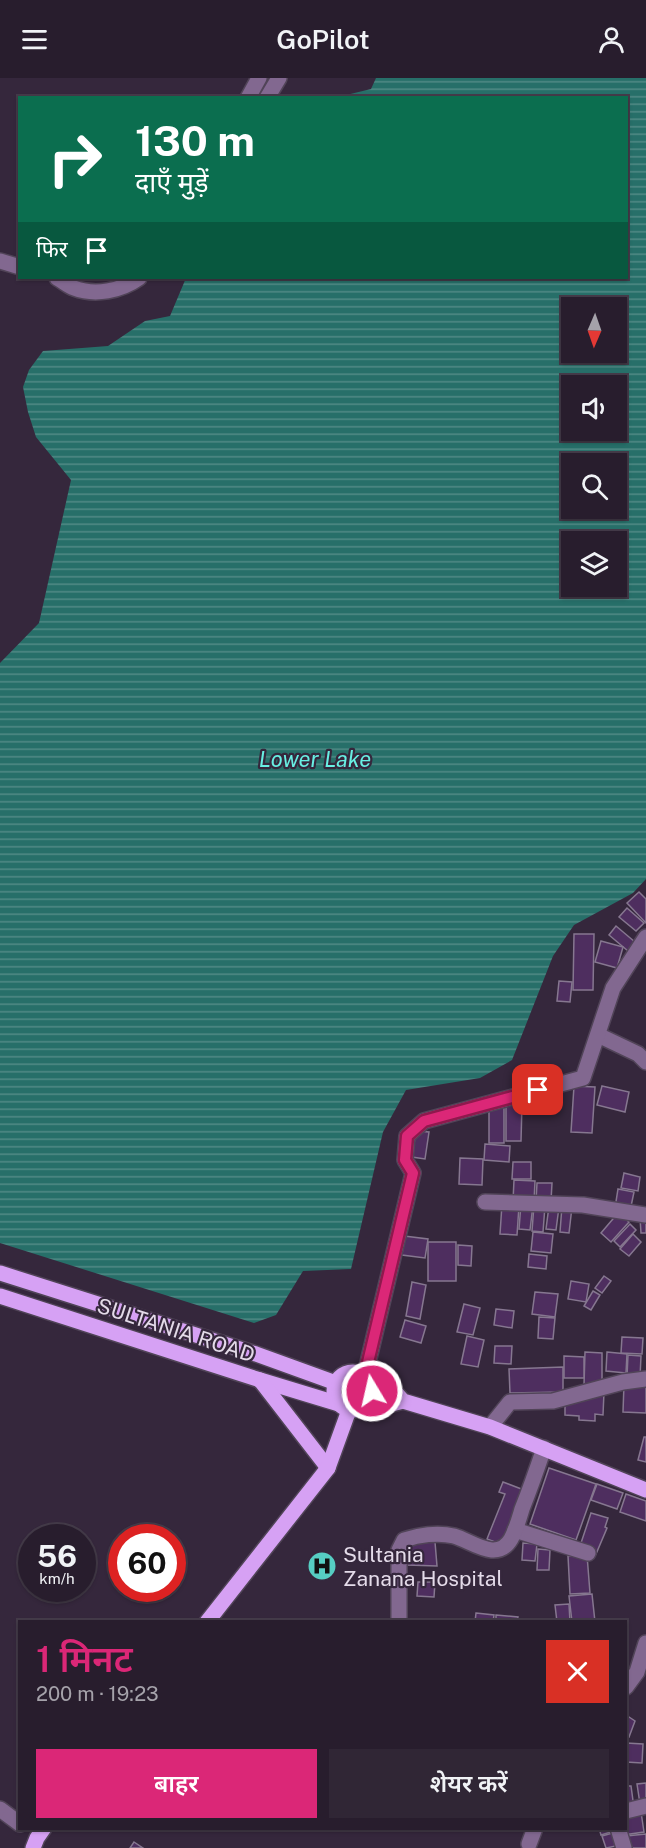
<!DOCTYPE html>
<html lang="hi">
<meta charset="utf-8">
<style>
:root{--surface:#281d2d;--page:#302635;--text:#f1f3f6;--muted:#a5a2aa;--line:#443b49;--accent:#db2777}
body{margin:0;font-family:"Public Sans","Noto Sans Devanagari",sans-serif;background:var(--page);color:var(--text);height:100vh;display:flex;flex-direction:column;font-size:22px;white-space:nowrap}
*{box-sizing:border-box;margin:0}
p{font-size:20px;color:var(--muted)}
.icon{flex:none;width:33px;height:33px;fill:none;stroke:currentColor;stroke-width:2;stroke-linecap:round;stroke-linejoin:round}
.map{position:relative;flex:1;overflow:hidden}
.panel{position:absolute;left:18px;top:1542px;width:609px;height:210px;display:flex;flex-direction:column;background:var(--surface);border-radius:0px;box-shadow:0 2px 4px #0004,0 0 0 2px var(--line)}
.panel>*{flex:none}
.top-card{position:absolute;left:18px;top:18px;width:610px;height:183px;border-radius:0px;box-shadow:0 2px 4px #0004,0 0 0 2px var(--line);background:#0b6e4f;color:#fff;overflow:hidden}
.needle{width:39px;rotate:182deg}
.fabs{position:absolute;left:561px;top:219px;display:grid;gap:12px}
.fabs a{display:grid;place-items:center;width:66px;height:66px;border-radius:0px;background:var(--surface);box-shadow:0 2px 4px #0004,0 0 0 2px var(--line);font-size:30px}
.speed{position:absolute;left:18px;top:1446px;display:flex;gap:12px;font-size:30px;font-weight:700;text-align:center}
.speed>*{display:grid;place-content:center;width:78px;height:78px;border-radius:50%;background:var(--surface);box-shadow:0 2px 4px #0004,0 0 0 2px var(--line);line-height:1}
.speed small{font-size:15px;font-weight:400}
.speed .limit{border:9px solid #d22;background:#fff;color:#111}
.pin{position:absolute;display:grid;place-items:center;width:51px;height:51px;color:#fff;margin:-26px;border-radius:12px;box-shadow:0 3px 9px #0006}
.me{position:absolute;width:66px;margin:-33px;rotate:351deg;stroke-linejoin:round;filter:drop-shadow(0 0 4px #0008)}
.turn{display:flex;align-items:center;gap:21px;height:126px;padding:0 18px;font-size:27px}
.turn .icon{width:78px;height:78px;stroke-width:2.5}
.turn b{display:block;font-size:42px;line-height:51px}
.then{display:flex;align-items:center;height:57px;padding:0 18px;background:#0003;gap:12px;font-size:22px}
.round{display:grid;place-items:center;flex:none;width:63px;height:63px;border-radius:0px;background:var(--page)}
.head{display:flex;align-items:center;justify-content:space-between;height:102px;padding:0 18px}
h1{font-size:36px;font-weight:600;line-height:45px;color:var(--accent)}
.primary-button{display:flex;gap:12px;margin-top:auto;padding:12px 18px}
.primary-button a{flex:1;height:69px;border-radius:0px;background:var(--accent);color:#fff;font-size:24px;font-weight:600;line-height:69px;text-align:center}
.primary-button a+a{background:var(--page);color:var(--text)}
header{display:flex;justify-content:space-between;align-items:center;height:78px;padding:0 18px;background:var(--surface);font-size:27px;font-weight:600}
.map>svg:first-child{display:block}
</style>
<header><svg class="icon" aria-label="menu" viewBox="0 0 24 24"><path d="M4 6h16M4 12h16M4 18h16"/></svg>GoPilot<svg class="icon" aria-label="person" viewBox="0 0 24 24"><circle cx="12" cy="8" r="4"/><path d="M4 21q1-7 8-7t8 7"/></svg></header>
<div class="map">
<svg width="646" height="1770" viewBox="0 0 646 1770">
<defs>
<pattern id="water-rules" width="6" height="5" patternUnits="userSpaceOnUse" patternTransform="scale(1.5)"><rect width="6" height="5" fill="#276f69"/><path d="M0 2.5h6" fill="none" stroke="#518a86"/></pattern>
</defs>
<rect width="100%" height="100%" fill="#35273c"/>
<path fill="url(#water-rules)" fill-rule="evenodd" d="M376,0h270v801l-13,14 -59,32 -21,31 -41,104 -32,18 -74,12 -23,42 -32,137 -48,2 -27,44 -22,8 -254,-80v-580l39,-40 32,-143 -35,-43 -8,-25 -5,-25 6,-17 14,-19 65,-5 37,-25 25,-5 16,-38h441v-180l-289,-1 33,-8zM572,230h44v44h-44zM572,308h44v44h-44zM572,386h44v44h-44zM572,464h44v44h-44z"/>
<g fill="#4e2e5f" stroke="#867790" stroke-width="1.5">
<path d="M639,814l7,7v24l-19,-20z"/>
<path d="M627,830l17,15 -8,8 -17,-14z"/>
<path d="M616,848l19,16 -7,9 -19,-16z"/>
<path d="M574,856h20l-1,56h-20z"/>
<path d="M601,863l22,6 -6,21 -22,-6z"/>
<path d="M559,903l13,1 -2,20 -13,-1z"/>
<path d="M574,1008l21,1 -3,46 -21,-1z"/>
<path d="M602,1008l27,6 -4,20 -28,-7z"/>
<path d="M506,1026h16l-1,37h-15z"/>
<rect x="489" y="1030" width="15" height="35"/>
<path d="M416,1053l13,1 -4,27 -13,-2z"/>
<path d="M485,1066l25,2 -1,16 -25,-2z"/>
<path d="M460,1080l23,1 -1,26 -23,-1z"/>
<path d="M513,1084h18v17h-19z"/>
<path d="M624,1095l16,4 -2,14 -17,-3z"/>
<path d="M514,1102l21,1 -1,21 -21,-1z"/>
<path d="M537,1105h15l-1,18h-15z"/>
<path d="M618,1111l16,3 -4,19 -15,-3z"/>
<path d="M502,1126l17,2 -2,29 -17,-1z"/>
<path d="M521,1126l12,1 -3,25 -11,-1z"/>
<path d="M534,1127l11,1 -2,26 -11,-1z"/>
<path d="M549,1128l10,1 -3,23 -10,-1z"/>
<path d="M562,1128l10,1 -3,26 -9,-1z"/>
<path d="M618,1135l11,9 -18,20 -10,-9z"/>
<path d="M640,1140h6v15h-5z"/>
<path d="M630,1146l6,6 -16,17 -6,-6z"/>
<path d="M533,1154l20,2 -2,19 -20,-2z"/>
<path d="M633,1156l8,8 -12,14 -9,-7z"/>
<path d="M404,1158l24,3 -3,19 -23,-3z"/>
<rect x="428" y="1164" width="28" height="39"/>
<path d="M458,1167l14,1 -1,20 -13,-1z"/>
<path d="M529,1176l18,2 -1,13 -18,-2z"/>
<path d="M604,1198l7,5 -9,12 -7,-5z"/>
<path d="M571,1203l18,3 -3,18 -18,-3z"/>
<path d="M412,1204l14,3 -6,34 -14,-3z"/>
<path d="M593,1213l7,4 -9,15 -7,-4z"/>
<path d="M535,1214l23,2 -3,23 -23,-3z"/>
<path d="M464,1226l16,4 -7,27 -16,-3z"/>
<path d="M496,1231l18,2 -2,17 -18,-3z"/>
<path d="M539,1239l16,1 -2,21 -15,-1z"/>
<path d="M405,1242l21,6 -5,17 -21,-6z"/>
<path d="M467,1258l17,4 -6,27 -17,-3z"/>
<path d="M622,1259l21,1 -1,16 -21,-1z"/>
<path d="M495,1268h17l-1,18 -17,-1z"/>
<path d="M585,1274l17,1v32h-18z"/>
<path d="M607,1274l20,2 -1,19 -20,-2z"/>
<path d="M628,1277l13,1 -1,21 -13,-1z"/>
<path d="M564,1278l20,1v21h-20z"/>
<path d="M563,1289v25l-53,1 -1,-24z"/>
<path d="M624,1306l22,1v28l-23,-1z"/>
<path d="M604,1314l-1,23 -8,-1v7l-16,-1v-4l-14,-1v-16z"/>
<path d="M644,1359h2v25l-8,-2z"/>
<path d="M549,1390l47,16 -20,56 -46,-16z"/>
<path d="M503,1404l21,8 -21,55 -16,-6 18,-45 -6,-2z"/>
<path d="M597,1406l26,9 -6,16 -26,-9z"/>
<path d="M626,1416l20,7v20l-26,-9z"/>
<path d="M591,1435l17,5 -3,9 2,1 -11,26 -17,-5z"/>
<path d="M408,1464h27l2,24 -30,-1z"/>
<path d="M523,1465l14,1 -2,17 -13,-1z"/>
<path d="M538,1471l12,1 -1,20h-12z"/>
<path d="M587,1477l3,38 -20,1 -2,-38z"/>
<path d="M418,1504h17l-1,15 -17,-1z"/>
<path d="M592,1516l3,28h-23l-3,-26z"/>
<path d="M569,1526l1,18h-13l-2,-17z"/>
<path d="M476,1535l18,2 -1,7h-18z"/>
<path d="M496,1537l22,2 -1,5h-21z"/>
<path d="M626,1637l9,6 -6,16 -3,-1z"/>
<path d="M626,1665l17,1 -1,19 -16,-1z"/>
<path d="M646,1705v20l-6,1 -3,-20z"/>
<path d="M626,1708h5l3,22 -8,1z"/>
<path d="M641,1734l3,20 -21,3 3,-7v-14z"/>
<path d="M599,1750h14l1,3 -13,4z"/>
<path d="M616,1754l5,13 -15,3 -4,-12z"/>
<path d="M646,1756v14h-19l-1,-12z"/>
<path d="M134,1764l9,6h-13z"/>
</g>
<g fill="none" stroke-linecap="round" stroke-linejoin="round">
<g stroke="#514458" stroke-width="18">
<g id="minor">
<path d="M248,20l11,-20"/>
<path d="M267,20l12,-20"/>
<path d="M0,183l20,6"/>
<path d="M57,200c6,3 11,8 17,10 21,8 47,3 65,-10"/>
<path d="M598,957l40,19 8,8"/>
<path d="M485,1124l98,3 63,10"/>
<path d="M365,1297l48,-202 -8,-13 2,-24 17,-15 159,-43 30,-90 33,-51"/>
<path d="M490,1349l20,-25 43,-1 70,-19 23,-3"/>
<path d="M515,1452l73,23"/>
<path d="M399,1544v-72l5,-10c14,-5 34,-8 50,-4 18,5 43,27 57,3 5,-9 8,-20 11,-30 8,-20 15,-40 22,-61"/>
<path d="M626,1609l11,-15 9,-29"/>
<path d="M0,1731l20,15"/>
<path d="M626,1733l20,-5"/>
<path d="M618,1750l6,20"/>
<path d="M529,1766l6,-16"/>
</g>
</g>
<g stroke="#514458" stroke-width="18">
<g id="major">
<path d="M0,1195l256,81 80,29"/>
<path d="M0,1218l260,84 79,24"/>
<circle cx="353" cy="1313" r="19"/>
<path d="M260,1302l68,88"/>
<path d="M372,1308l24,7 7,8 87,26 156,63"/>
<path d="M369,1322l23,4 11,-3"/>
<path d="M207,1544l121,-154 21,-58"/>
<path d="M33,1770l4,-10 7,-10"/>
</g>
</g>
<use href="#minor" stroke="#826890" stroke-width="15"/>
<use href="#major" stroke="#d6a1f4" stroke-width="15"/>
</g>
<g fill="none" stroke-linecap="round" stroke-linejoin="round">
<g stroke="#8e194d" stroke-width="15">
<path id="route" d="M372,1313l-2,-10 -5,-6 48,-202 -8,-13 2,-24 17,-15 114,-31"/>
</g>
<use href="#route" stroke="#db2777" stroke-width="10"/>
</g>
<defs>
<g id="hospital-disc" transform="scale(1.5)"><circle r="9.5" fill="#56cec3" stroke="#35273c"/><path d="M-5-5h3v3.5h4V-5h3V5h-3V1.5h-4V5h-3Z" fill="#111"/></g>
</defs>
<g fill-rule="evenodd">
<use href="#hospital-disc" x="322" y="1488"/>
</g>
<g text-anchor="middle" dominant-baseline="central" stroke-width="4.5" stroke-linejoin="round" paint-order="stroke">
<g font-size="21" fill="#e4dbe9" stroke="#35273c">
<text transform="translate(176 1252) rotate(18)">SULTANIA ROAD</text>
</g>
<g font-size="21" fill="#e4dbe9" stroke="#35273c" text-anchor="start">
<text x="343" y="1476">Sultania<tspan x="343" dy="24">Zanana Hospital</tspan></text>
</g>
<g font-size="22" font-style="italic" fill="#68efe3" stroke="#35273c">
<text x="315" y="681">Lower Lake</text>
</g>
</g>
</svg>
<div class="fabs">
<a><svg class="needle" viewBox="-14 -14 28 28"><path d="M0-13l5 13h-10z" fill="#e53935"/><path d="M0 13l5-13h-10z" fill="#a5a2aa"/></svg></a>
<a><svg class="icon" aria-label="sound" viewBox="0 0 24 24"><path d="M4 9h4l5-4v14l-5-4H4zM17 9q2 3 0 6"/></svg></a>
<a><svg class="icon" aria-label="search" viewBox="0 0 24 24"><circle cx="10" cy="10" r="6"/><path d="M15 15l6 6"/></svg></a>
<a><svg class="icon" aria-label="layers" viewBox="0 0 24 24"><path d="M12 4l9 5-9 5-9-5zM3 14l9 5 9-5"/></svg></a>
</div>
<div class="speed"><div>56<small>km/h</small></div><div class="limit">60</div></div>
<div class="pin" style="left:538px;top:1012px;background:#d93025"><svg class="icon" aria-label="arrive" viewBox="0 0 24 24"><path d="M6 21V4h12l-3 4 3 4H6"/></svg></div>
<svg class="me" style="left:372px;top:1313px" viewBox="-20 -20 40 40"><circle r="17" fill="#db2777" stroke="#fff" stroke-width="3"/><path d="M0-11L8 9 0 5-8 9z" fill="#fff"/></svg>
<div class="top-card">
<div class="turn"><svg class="icon" aria-label="right" viewBox="0 0 24 24"><path d="M7 20v-9h11M14 6l5 5-5 5"/></svg><div><b>130 m</b>दाएँ मुड़ें</div></div>
<div class="then">फिर<svg class="icon" aria-label="arrive" viewBox="0 0 24 24"><path d="M6 21V4h12l-3 4 3 4H6"/></svg></div>
</div>
<section class="panel">
<div class="head"><div><h1>1 मिनट</h1><p>200 m · 19:23</p></div><a class="round" style="background:#d93025;color:#fff"><svg class="icon" aria-label="close" viewBox="0 0 24 24"><path d="M6 6l12 12M18 6L6 18"/></svg></a></div>
<div class="primary-button"><a>बाहर</a><a>शेयर करें</a></div>
</section>
</div>
